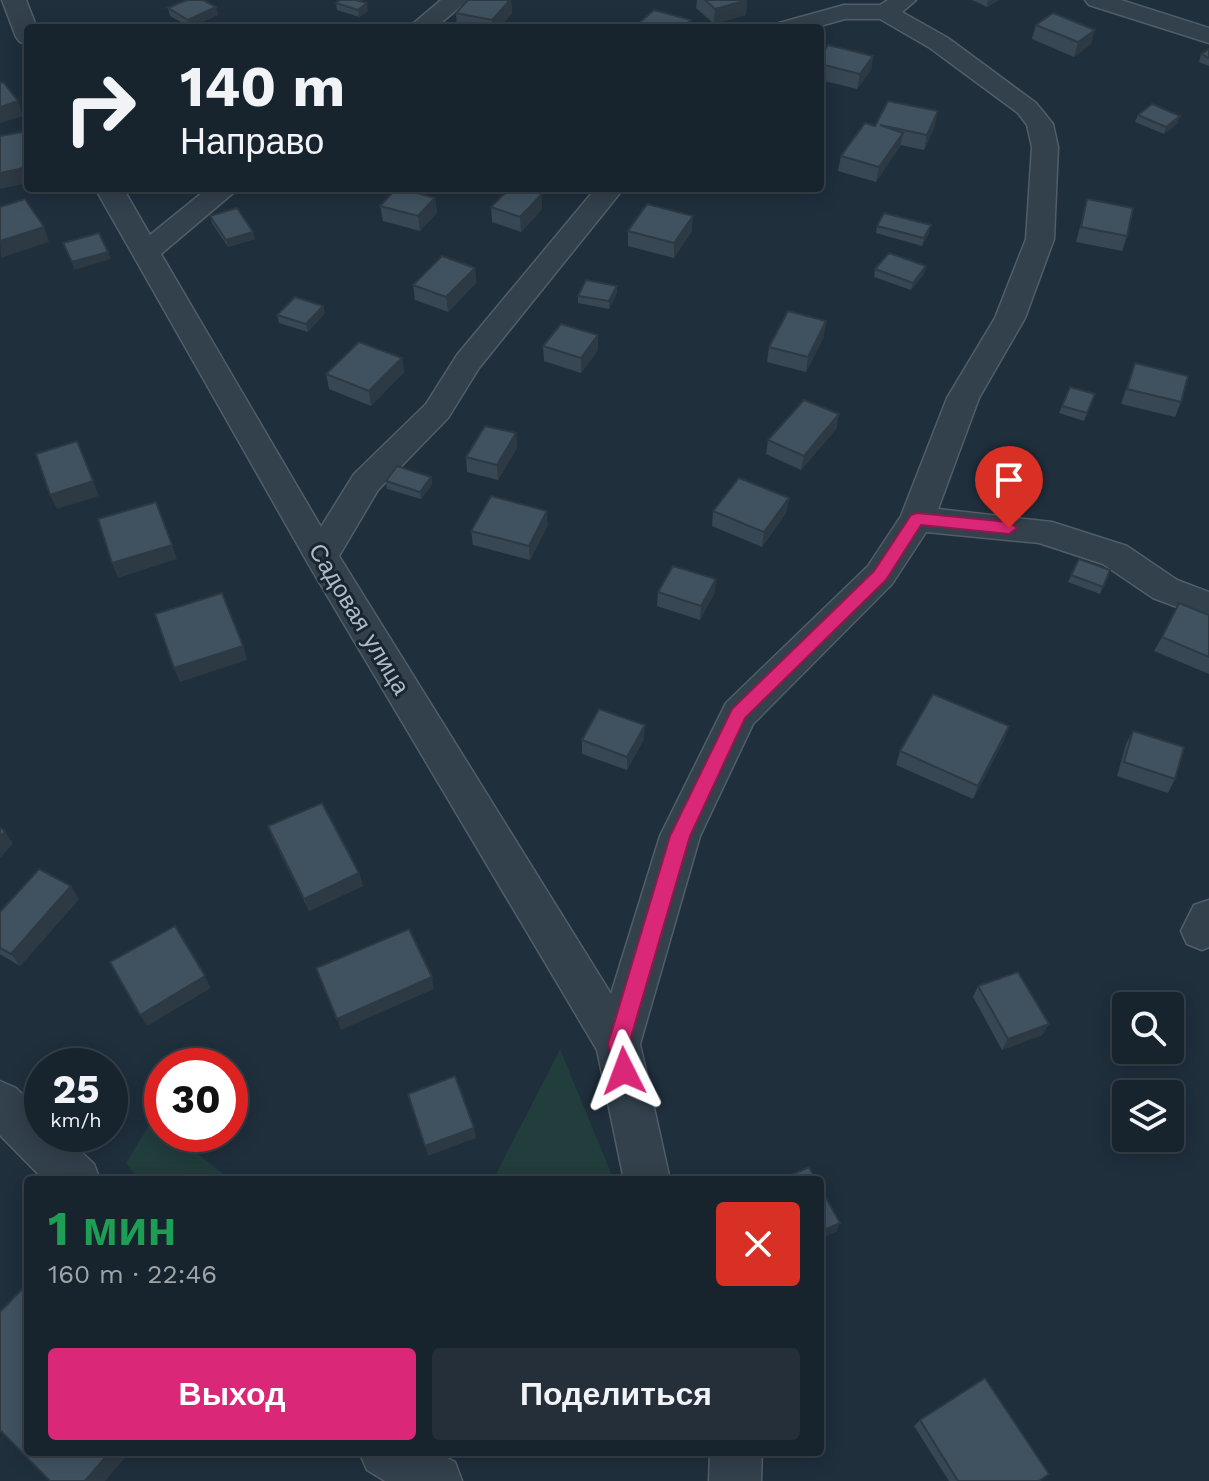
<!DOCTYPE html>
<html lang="ru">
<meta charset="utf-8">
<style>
:root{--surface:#17232d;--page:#242f39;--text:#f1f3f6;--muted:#9ea4aa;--line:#364049;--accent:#db2777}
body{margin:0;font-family:"Work Sans",sans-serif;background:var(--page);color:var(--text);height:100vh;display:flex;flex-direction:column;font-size:30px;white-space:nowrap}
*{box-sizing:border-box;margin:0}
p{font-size:26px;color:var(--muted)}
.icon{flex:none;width:44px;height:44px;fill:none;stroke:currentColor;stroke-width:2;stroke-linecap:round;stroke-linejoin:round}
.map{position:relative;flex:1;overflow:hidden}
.panel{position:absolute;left:24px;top:1176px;width:800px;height:280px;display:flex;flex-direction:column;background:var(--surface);border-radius:8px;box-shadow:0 4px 20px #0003,0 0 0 2px var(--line)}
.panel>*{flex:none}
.banner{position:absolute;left:24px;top:24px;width:800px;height:168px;border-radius:8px;box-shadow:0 4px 20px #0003,0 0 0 2px var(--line);background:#17232d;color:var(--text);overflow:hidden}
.buttons{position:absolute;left:1112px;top:992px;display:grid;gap:16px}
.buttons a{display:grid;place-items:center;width:72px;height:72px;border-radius:8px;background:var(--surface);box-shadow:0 4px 20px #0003,0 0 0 2px var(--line);font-size:40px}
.speed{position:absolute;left:24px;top:1048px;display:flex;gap:16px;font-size:40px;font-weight:700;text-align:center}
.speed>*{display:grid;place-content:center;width:104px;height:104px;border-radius:50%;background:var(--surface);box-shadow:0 4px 20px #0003,0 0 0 2px var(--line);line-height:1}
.speed small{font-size:20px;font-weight:400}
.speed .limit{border:12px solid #d22;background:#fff;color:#111}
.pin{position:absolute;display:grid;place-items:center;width:68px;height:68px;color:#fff;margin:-82px -34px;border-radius:50% 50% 50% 0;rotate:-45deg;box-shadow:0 0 8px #0007}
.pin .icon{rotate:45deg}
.me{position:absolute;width:88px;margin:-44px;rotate:357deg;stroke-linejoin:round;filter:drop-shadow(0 0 6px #0008)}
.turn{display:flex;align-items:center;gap:28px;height:168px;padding:0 24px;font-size:36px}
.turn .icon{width:104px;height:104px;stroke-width:2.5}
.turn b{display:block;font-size:56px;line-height:68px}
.round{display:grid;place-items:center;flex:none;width:84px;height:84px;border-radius:8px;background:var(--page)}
.headline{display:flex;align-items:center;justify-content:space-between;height:136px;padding:0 24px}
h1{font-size:48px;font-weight:700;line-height:60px;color:#1e9e55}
.button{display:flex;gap:16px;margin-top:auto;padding:16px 24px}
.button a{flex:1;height:92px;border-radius:8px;background:var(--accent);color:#fff;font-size:32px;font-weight:700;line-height:92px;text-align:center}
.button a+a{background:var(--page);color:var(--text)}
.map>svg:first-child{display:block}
</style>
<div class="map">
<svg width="1209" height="1481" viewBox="0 0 1209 1481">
<rect width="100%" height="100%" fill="#1f2f3c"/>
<g fill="#213d3c">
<path d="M560,1049l54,131h-121z"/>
<path d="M153,1119l9,7v8h10l59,46h-92l-13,-17z"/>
</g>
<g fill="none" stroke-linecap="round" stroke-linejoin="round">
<g stroke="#515e69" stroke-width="3">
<g id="minor">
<path d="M2,0h24l11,28h-9v16l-8,-2 -4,-5z"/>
<path d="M441,0h27l-33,28h-27z"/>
<path d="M888,0h28l-14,12 46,26 88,65 17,21 5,23 -4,92 -29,79 -46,80 -41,111 114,13 75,24 50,34 32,12v27l-56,-21 -50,-34 -64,-21 -113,-11 -34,52 -139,140 -53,112 -60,208 30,136h-46l-27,-130 -288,-485 -214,-377h28l27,47 58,-47h31l-78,66 160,273 33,-53 72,-70 31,-49 139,-167h28l-145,180 -31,50 -70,72 -39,66 272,438 49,-158 66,-133 142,-137 33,-50 46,-118 48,-80 31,-79 6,-92 -5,-22 -9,-12 -88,-65 -50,-29h-35l-32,9h-38l4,-5 65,-18h36z"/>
<path d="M1085,0h36l88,28v15l-120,-38z"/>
<path d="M1209,900v47l-7,3 -15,-6 -6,-13 13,-26z"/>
<path d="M0,1081l16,7 26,25v21h21l31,30 6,16h-56l-44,-45z"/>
<path d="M359,1452h77l19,10 7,19h-77l-18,-11z"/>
<path d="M710,1452h52l-1,29h-52z"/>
</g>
</g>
<use href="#minor" fill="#33414c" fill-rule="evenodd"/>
</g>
<g fill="#374753">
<path d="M468,0h43l1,13 -13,15h-42l-1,-15z"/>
<path d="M697,0h50l-1,15 -32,9 -18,-16z"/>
<path d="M972,0h27l-12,7z"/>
<path d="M336,3l32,8 -9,6 -22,-7z"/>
<path d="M216,7l2,8 -28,12 -20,-11 -2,-8z"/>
<path d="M1036,25l55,19 -17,13 -42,-18z"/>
<path d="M1209,49v17l-10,-4 2,-8z"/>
<path d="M820,56h53l-2,14 -14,19 -37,-9z"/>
<path d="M1138,115l40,8 -14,11 -29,-12z"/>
<path d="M875,126h60l-11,24 -24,-5 -24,37 -38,-11 3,-15z"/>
<path d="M542,194v15l-21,23 -29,-10 -1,-15z"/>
<path d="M435,198l2,15 -17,18 -37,-10 -3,-15z"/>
<path d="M1087,199l40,37 -5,15 -46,-9z"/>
<path d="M210,216l43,16 2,7 -27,8 -16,-24z"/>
<path d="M877,226l52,7 -7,13 -46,-13z"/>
<path d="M628,231h64l-18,27 -46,-12z"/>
<path d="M475,268l1,15 -28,29 -33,-12 -2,-15z"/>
<path d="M875,269l49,5 -13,16 -37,-13z"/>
<path d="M617,286v7l-8,16 -31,-6v-7z"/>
<path d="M323,306l2,7 -17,19 -29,-9 -2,-8z"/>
<path d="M824,336l-18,36 -39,-10 2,-15z"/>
<path d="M543,346l55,4 -17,23 -37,-12z"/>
<path d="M402,358l2,14 -33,34 -42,-17 -3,-15z"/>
<path d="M1135,363l46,39 -6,15 -54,-13z"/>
<path d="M1095,394l-11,27 -25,-8 3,-7z"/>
<path d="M839,414l-3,15 -35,41 -35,-16 2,-14z"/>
<path d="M516,433l1,15 -19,32 -31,-8 -1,-15z"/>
<path d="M431,477l1,7 -11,15 -34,-10 -1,-8z"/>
<path d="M789,498l-3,15 -24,34 -50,-21 1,-15z"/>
<path d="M548,525l-18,35 -57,-15 -2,-14z"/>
<path d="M1079,559l31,11 -10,24 -32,-12z"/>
<path d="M716,579l-2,15 -14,26 -43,-14 1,-14z"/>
<path d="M1209,615v59l-55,-23 8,-14z"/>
<path d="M1133,731l42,48 -7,14 -51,-17 9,-32z"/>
<path d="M644,739l-17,31 -45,-16v-14z"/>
<path d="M1004,740l-31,59 -77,-34 4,-14z"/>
<path d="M268,826l91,47 4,13 -54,25 -36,-72z"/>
<path d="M79,899l-59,67 -20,-12v-42z"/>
<path d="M978,986l71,38 -7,11 -40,15 -29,-53z"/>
<path d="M920,1420l119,61h-90l-35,-55z"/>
</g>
<g fill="#2d3943">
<path d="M510,0h1l1,13 -13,15h-6l-1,-8z"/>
<path d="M747,0l-1,15 -32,9 1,-15z"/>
<path d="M988,0h11l-12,7z"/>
<path d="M367,3l1,8 -9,6 -1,-7z"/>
<path d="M216,7l2,8 -28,12 -2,-7z"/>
<path d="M691,20v8h-8z"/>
<path d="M1095,30l-4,14 -17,13 4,-15z"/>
<path d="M873,56l-2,14 -14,19 3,-15z"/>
<path d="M18,101l5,15 -23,7v-16z"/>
<path d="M938,111l-3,15 -11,24 3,-15z"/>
<path d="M1180,116l-2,7 -14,11 2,-7z"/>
<path d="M903,133l-3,14 -24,35 3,-15z"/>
<path d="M28,167v16l-28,6v-16z"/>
<path d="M542,194v15l-21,23 -1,-15z"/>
<path d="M435,198l2,15 -17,18 -2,-15z"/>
<path d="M693,216l-1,15 -18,27v-15z"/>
<path d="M931,225l-2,8 -7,13 2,-8z"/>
<path d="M44,227l5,15 -48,16 -1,-17z"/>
<path d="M253,232l2,7 -27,8 -2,-7z"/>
<path d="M108,252l3,7 -37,11 -2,-8z"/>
<path d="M926,266l-2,8 -13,16 2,-7z"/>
<path d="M475,268l1,15 -28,29 -2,-15z"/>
<path d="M617,286v7l-8,16v-8z"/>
<path d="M323,306l2,7 -17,19 -2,-8z"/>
<path d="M826,321l-2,15 -18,36 2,-15z"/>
<path d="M598,335v15l-17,23v-15z"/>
<path d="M402,358l2,14 -33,34 -2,-15z"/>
<path d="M839,414l-3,15 -35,41 3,-14z"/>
<path d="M516,433l1,15 -19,32 -1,-15z"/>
<path d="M77,441l22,55 -42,13 -7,-14z"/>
<path d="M431,477l1,7 -11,15 -1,-7z"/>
<path d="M789,498l-3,15 -24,34 2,-15z"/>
<path d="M547,511l1,14 -18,35 -1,-14z"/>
<path d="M172,545l5,14 -59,19 -6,-15z"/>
<path d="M716,579l-2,15 -14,26 1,-14z"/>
<path d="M243,646l4,14 -67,22 -6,-14z"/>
<path d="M645,725l-1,14 -17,31v-13z"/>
<path d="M1009,726l-5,14 -31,59 5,-13z"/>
<path d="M5,831l8,13 -13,14v-21z"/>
<path d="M359,873l4,13 -54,25 -5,-12z"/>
<path d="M71,886l8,13 -59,67 -9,-12z"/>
<path d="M205,976l6,12 -64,38 -7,-11z"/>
<path d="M432,977l2,12 -93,41 -4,-11z"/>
<path d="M1049,1024l-7,11 -40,15 6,-11z"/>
<path d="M474,1128l2,10 -48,18 -3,-10z"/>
<path d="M840,1223l-4,9 -16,7v-7z"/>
<path d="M110,1452h20l-25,29h-20z"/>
</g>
<g fill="#405260" stroke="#2d3943" stroke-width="2">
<path d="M187,0h16l13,7 -28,13 -20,-12z"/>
<path d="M340,0h16l11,3 -9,7 -22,-7z"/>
<path d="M468,0h42l-18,20 -36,-7z"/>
<path d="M705,0h42l-32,9z"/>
<path d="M654,10l37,10 -8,8h-50z"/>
<path d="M1053,13l42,17 -17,12 -42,-17z"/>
<path d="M828,45l45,11 -13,18 -40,-10v-8z"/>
<path d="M1209,49v9l-8,-4z"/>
<path d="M3,82l15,19 -18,6v-24z"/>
<path d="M888,101l50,10 -11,24 -47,-10 23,8 -24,34 -38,-11 24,-33 10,3z"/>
<path d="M1152,104l28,12 -14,11 -28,-12z"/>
<path d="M28,131v36l-28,6v-37z"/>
<path d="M397,188h2l36,10 -17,18 -38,-10z"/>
<path d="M510,188h11l21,6 -22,23 -29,-10z"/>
<path d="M25,199l19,28 -44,14v-34z"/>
<path d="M1087,199l46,9 -6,28 -46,-9z"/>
<path d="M647,204l46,12 -19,27 -46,-12z"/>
<path d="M237,208l16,24 -27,8 -16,-24z"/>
<path d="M884,213l47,12 -7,13 -47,-12z"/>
<path d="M99,233l9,19 -36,10 -9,-19z"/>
<path d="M889,253l37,13 -13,17 -38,-14z"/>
<path d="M442,256l33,12 -29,29 -33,-12z"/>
<path d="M586,280l31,6 -8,15 -31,-5z"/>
<path d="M295,297l28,9 -17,18 -29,-9z"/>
<path d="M788,311l38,10 -18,36 -39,-10z"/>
<path d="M561,324l37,11 -17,23 -38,-12z"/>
<path d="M359,342l43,16 -33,33 -43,-17z"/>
<path d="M1135,363l53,13 -7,26 -54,-13z"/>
<path d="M1070,387l25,7 -8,19 -25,-7z"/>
<path d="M804,400l35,14 -35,42 -36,-16z"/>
<path d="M485,426l31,7 -19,32 -31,-8z"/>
<path d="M77,441l16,40 -43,14 -14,-41z"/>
<path d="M397,466l34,11 -11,15 -34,-11z"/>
<path d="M739,478l50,20 -25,34 -51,-21z"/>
<path d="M491,496l56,15 -18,35 -58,-15z"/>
<path d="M156,502l16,43 -60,18 -14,-44z"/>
<path d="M1079,559l31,11 -7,17 -32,-12z"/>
<path d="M673,566l43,13 -15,27 -43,-14z"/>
<path d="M222,593l21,53 -69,22 -19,-54z"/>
<path d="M1179,603l30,12v42l-47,-20z"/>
<path d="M933,694l76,32 -31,60 -78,-35z"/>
<path d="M599,709l46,16 -18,32 -45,-17z"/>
<path d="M1133,731l51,16 -9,32 -51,-17z"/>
<path d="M322,803l37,70 -55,26 -36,-73z"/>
<path d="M0,828l5,3 -5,6z"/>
<path d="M39,869l32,17 -60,68 -11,-6v-36z"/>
<path d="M175,926l30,50 -65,39 -30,-53z"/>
<path d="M409,929l23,48 -95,42 -21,-51z"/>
<path d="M1018,972l31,52 -41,15 -30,-53z"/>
<path d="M455,1076l19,52 -49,18 -17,-52z"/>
<path d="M809,1167l7,13h-36z"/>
<path d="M820,1187l20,36 -20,9z"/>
<path d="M28,1283v169h82l-25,29h-35l-50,-51v-118z"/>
<path d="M985,1378l64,96 -10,7h-81l-38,-61z"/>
</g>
<path fill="#db2777" stroke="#8e194d" stroke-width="2" d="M917,513l92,9 8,6 -8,6 -88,-9 -35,55 -141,138 -55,118 -61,208 5,27 -3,8 -7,3 -8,-3 -8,-35 62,-208 62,-127 142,-138 37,-56z"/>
<g text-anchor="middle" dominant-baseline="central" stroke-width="6" stroke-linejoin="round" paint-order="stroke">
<g font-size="24" fill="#aebbc8" stroke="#192630">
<text transform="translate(359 619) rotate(59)">Садовая улица</text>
</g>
</g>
</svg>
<div class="buttons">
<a><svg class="icon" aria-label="search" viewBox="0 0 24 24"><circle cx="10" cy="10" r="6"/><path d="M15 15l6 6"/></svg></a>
<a><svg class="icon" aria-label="layers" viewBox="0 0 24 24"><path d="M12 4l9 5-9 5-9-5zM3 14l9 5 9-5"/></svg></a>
</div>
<div class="speed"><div>25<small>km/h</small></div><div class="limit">30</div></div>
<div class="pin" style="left:1009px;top:528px;background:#d93025"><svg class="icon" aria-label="arrive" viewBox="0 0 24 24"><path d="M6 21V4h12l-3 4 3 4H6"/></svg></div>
<svg class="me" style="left:624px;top:1071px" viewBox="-20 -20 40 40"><path d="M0-17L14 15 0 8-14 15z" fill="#db2777" stroke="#fff" stroke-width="4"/></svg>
<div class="banner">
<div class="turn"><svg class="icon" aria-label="right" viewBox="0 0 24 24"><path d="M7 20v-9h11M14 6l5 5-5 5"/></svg><div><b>140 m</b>Направо</div></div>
</div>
<section class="panel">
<div class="headline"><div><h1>1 мин</h1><p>160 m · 22:46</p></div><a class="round" style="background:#d93025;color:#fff"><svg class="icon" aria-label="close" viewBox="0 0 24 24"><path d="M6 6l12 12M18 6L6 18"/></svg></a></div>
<div class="button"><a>Выход</a><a>Поделиться</a></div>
</section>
</div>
